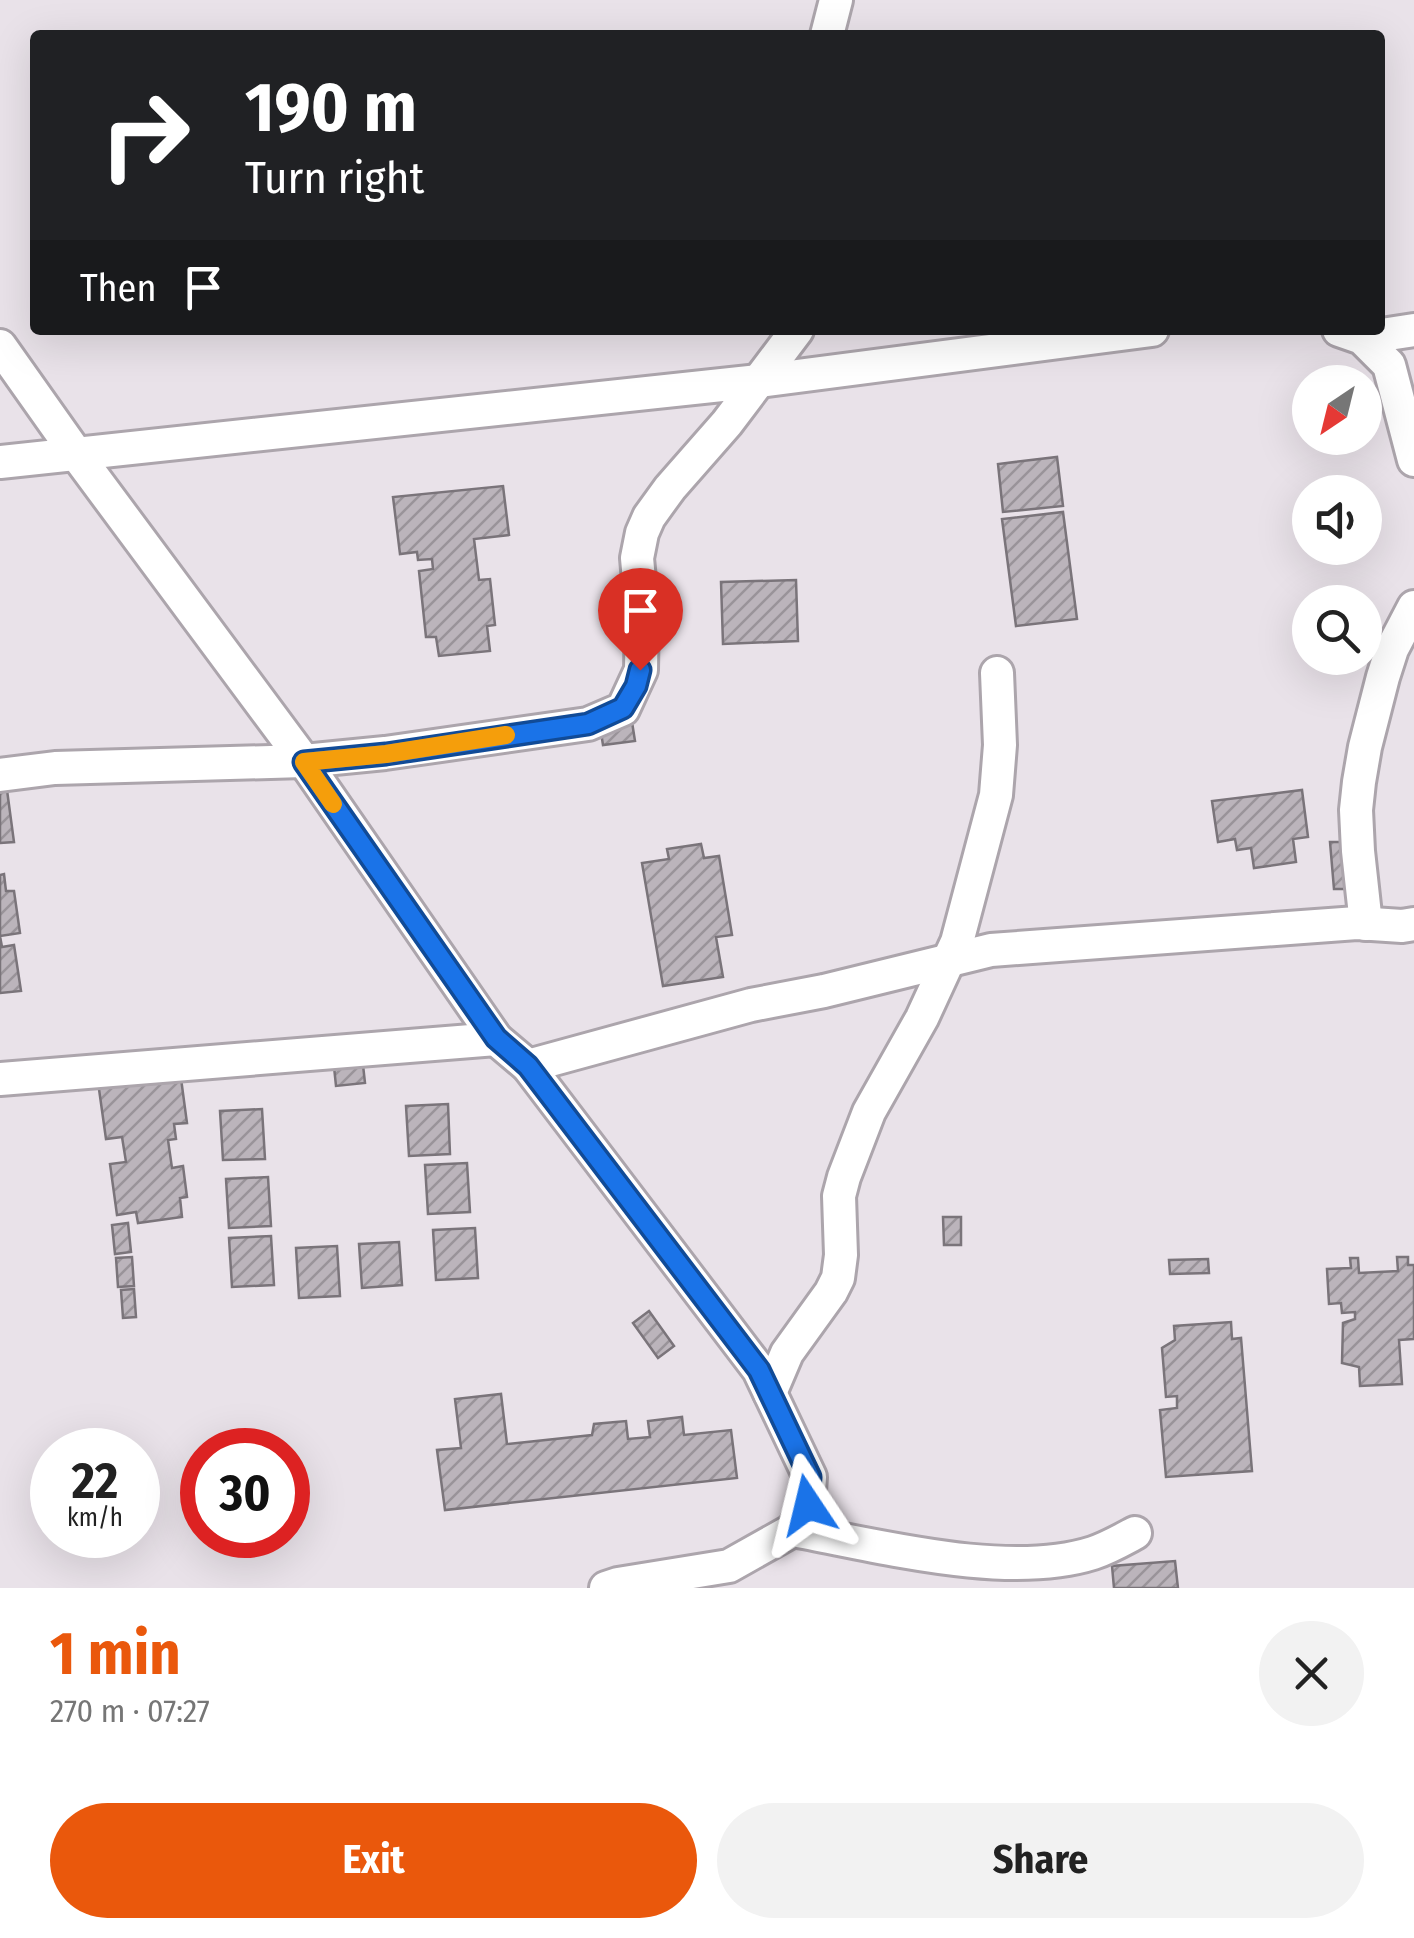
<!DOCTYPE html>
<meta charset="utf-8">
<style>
:root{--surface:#fff;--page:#f2f2f2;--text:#222;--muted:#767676;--accent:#ea580c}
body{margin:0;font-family:"Fira Sans Condensed",sans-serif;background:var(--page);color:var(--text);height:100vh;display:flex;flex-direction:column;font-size:38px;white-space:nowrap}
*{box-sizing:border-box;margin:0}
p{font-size:32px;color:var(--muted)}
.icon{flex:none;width:55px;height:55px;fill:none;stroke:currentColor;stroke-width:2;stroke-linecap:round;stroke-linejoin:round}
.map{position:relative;height:1588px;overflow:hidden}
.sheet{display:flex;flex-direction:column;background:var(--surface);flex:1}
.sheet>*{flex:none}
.guide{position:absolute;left:30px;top:30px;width:1355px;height:305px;border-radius:10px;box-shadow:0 10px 40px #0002;background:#202124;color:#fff;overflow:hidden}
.needle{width:65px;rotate:215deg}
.fabs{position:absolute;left:1292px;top:365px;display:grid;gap:20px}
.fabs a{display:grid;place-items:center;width:90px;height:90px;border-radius:50%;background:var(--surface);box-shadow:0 10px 40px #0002;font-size:50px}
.speed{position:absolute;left:30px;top:1428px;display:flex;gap:20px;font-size:50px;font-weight:700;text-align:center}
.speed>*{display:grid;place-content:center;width:130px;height:130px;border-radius:50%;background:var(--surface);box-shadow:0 10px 40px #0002;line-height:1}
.speed small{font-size:25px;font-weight:400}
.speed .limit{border:15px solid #d22;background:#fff;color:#111}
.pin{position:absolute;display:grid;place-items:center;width:85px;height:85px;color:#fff;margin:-102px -42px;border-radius:50% 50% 50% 0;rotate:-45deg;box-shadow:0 0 10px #0007}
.pin .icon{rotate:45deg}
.me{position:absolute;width:110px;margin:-55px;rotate:350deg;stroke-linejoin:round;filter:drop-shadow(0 0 8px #0008)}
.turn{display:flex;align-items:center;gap:35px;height:210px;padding:0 50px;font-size:45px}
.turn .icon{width:130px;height:130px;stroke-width:2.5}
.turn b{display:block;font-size:70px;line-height:85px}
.then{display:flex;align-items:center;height:95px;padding:0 50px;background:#0003;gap:20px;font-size:38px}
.round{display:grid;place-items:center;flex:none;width:105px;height:105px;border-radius:52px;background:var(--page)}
.overview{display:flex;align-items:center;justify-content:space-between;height:170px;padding:0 50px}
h1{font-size:60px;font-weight:700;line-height:75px;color:var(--accent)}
.cta{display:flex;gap:20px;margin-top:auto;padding:20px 50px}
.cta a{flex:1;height:115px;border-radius:60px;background:var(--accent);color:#fff;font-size:40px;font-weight:700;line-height:115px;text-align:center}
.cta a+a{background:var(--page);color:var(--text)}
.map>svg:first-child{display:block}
</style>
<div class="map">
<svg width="1414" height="1588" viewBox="0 0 1414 1588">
<defs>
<pattern id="building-hatch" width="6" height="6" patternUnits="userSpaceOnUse" patternTransform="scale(2.5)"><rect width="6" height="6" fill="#bbb4bb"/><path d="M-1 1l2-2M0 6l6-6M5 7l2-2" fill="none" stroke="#999399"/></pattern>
</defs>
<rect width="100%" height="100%" fill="#e9e2e9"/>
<g fill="url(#building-hatch)" stroke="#7a747a" stroke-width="2.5">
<path d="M1057,457l6,49 -60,6 -5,-48z"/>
<path d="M503,486l6,49 -35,4 5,41 11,-1 5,46 -8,1 3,25 -51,5 -3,-19h-10l-7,-66 14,-2 -1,-10 -14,1 -1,-8 -17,2 -7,-57z"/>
<path d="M1063,512l14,107 -61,7 -14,-107z"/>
<path d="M796,580l2,61 -75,3 -2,-62z"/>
<path d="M632,722l3,19 -32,4 -3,-19z"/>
<path d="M7,790l7,52 -14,1v-52z"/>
<path d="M1302,790l6,47 -15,2 3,23 -42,6 -3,-20 -14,2 -2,-11 -17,3 -6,-41z"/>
<path d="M1330,842h16l3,47h-15z"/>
<path d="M701,844l3,14 15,-2 13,79 -16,2 7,40 -60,9 -21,-123 27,-4 -2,-10z"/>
<path d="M4,874l2,17h8l6,42 -20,3 2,11 12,-2 7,46 -21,2v-118z"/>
<path d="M363,1065l2,18 -29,3 -2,-19z"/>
<path d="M180,1071l7,52 -13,1 2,15 -8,1 4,28 11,-2 4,31 -7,1 2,19 -44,6 -2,-11 -19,3 -7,-51 16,-2 -4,-25 -16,2 -8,-57z"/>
<path d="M448,1104l2,50 -41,2 -3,-50z"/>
<path d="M262,1109l3,50 -42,1 -3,-49z"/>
<path d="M467,1163l3,49 -42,2 -3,-49z"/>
<path d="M268,1177l3,49 -42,2 -3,-49z"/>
<path d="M943,1217h18v28h-17z"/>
<path d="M128,1223l3,29 -16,2 -3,-29z"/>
<path d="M475,1228l3,50 -42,2 -3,-50z"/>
<path d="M271,1236l3,49 -42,2 -3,-49z"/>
<path d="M399,1242l3,43 -40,3 -3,-44z"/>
<path d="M337,1246l3,50 -41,2 -3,-50z"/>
<path d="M132,1257l2,29 -16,1 -2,-29z"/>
<path d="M1397,1257h11v8h6v74l-15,1 3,44 -42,2 -1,-19 -17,-4 1,-40 12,-4v-7l-13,1 -1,-10 -12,1 -2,-35 24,-1 -1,-10h8l1,15 39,-2z"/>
<path d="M1208,1259l1,14 -39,1 -1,-14z"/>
<path d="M134,1289l2,28 -13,1 -2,-28z"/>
<path d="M649,1311l25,35 -16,12 -25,-35z"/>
<path d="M1231,1322l1,17 9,-1 11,133 -86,6 -6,-67 17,-2v-12l-11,1 -4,-49 13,-8 -1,-14z"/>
<path d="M501,1394l6,50 85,-9 2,-11 32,-3 2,18 22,-2 -2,-16 34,-4 2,18 47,-5 6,48 -292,32 -8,-60 24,-2 -6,-49z"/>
<path d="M1175,1561l3,27h-64l-2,-22z"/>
</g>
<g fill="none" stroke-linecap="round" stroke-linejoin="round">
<g stroke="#aca5ac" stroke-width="38">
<g id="street">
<path d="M827,35l9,-35"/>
<path d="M1339,330l23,8 27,27 25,95"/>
<path d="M1362,338l52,-8"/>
<path d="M0,346l77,109 227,306 192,278 32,27 231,304 51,107 -2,28 -15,25 -64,36 -111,18 -12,4"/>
<path d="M0,462l759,-81 393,-51"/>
<path d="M0,775l55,-7 249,-7 81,-8 203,-29 35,-15 18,-39 1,-57 -5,-55 5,-25 7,-16 21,-29 57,-65 70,-93"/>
<path d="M1366,924l-8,-73 -2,-41 3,-28 6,-35 18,-70 9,-28 22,-42"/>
<path d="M528,1066l223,-61 73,-14 167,-41 366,-27 45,3 12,-2"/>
<path d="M0,1079l496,-40"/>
<path d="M770,1393l17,-40 44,-61 7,-14 3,-23 -2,-59 5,-19 25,-65 53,-94 35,-76 39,-147 4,-50 -3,-72"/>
<path d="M793,1530c87,16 215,50 300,23 15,-5 29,-13 42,-20"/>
</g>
</g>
<use href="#street" stroke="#fff" stroke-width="32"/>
</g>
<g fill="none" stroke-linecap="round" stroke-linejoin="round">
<g stroke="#114b97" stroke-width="25">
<path id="route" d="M640,670l-4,16 -13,22 -35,16 -202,30 -82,8 192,276 32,28 231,304 51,107 -2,28"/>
</g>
<use href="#route" stroke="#1a73e8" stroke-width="18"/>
<path stroke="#f59e0b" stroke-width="18" d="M333,804l-29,-42 82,-8 120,-19"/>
</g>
</svg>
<div class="fabs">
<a><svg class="needle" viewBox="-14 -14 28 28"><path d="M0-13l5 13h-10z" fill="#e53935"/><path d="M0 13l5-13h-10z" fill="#767676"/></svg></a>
<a><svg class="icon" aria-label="sound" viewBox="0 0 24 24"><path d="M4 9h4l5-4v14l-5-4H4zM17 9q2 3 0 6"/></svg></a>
<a><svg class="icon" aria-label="search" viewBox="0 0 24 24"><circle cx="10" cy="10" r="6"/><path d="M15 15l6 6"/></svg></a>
</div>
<div class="speed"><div>22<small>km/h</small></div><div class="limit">30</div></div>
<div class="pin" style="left:640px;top:670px;background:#d93025"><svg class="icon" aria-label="arrive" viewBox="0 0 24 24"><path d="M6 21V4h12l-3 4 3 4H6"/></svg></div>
<svg class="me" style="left:808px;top:1505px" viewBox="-20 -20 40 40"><path d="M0-17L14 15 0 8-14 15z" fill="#1a73e8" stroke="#fff" stroke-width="4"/></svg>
<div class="guide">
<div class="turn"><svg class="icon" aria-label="right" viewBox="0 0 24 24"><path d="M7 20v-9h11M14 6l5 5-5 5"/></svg><div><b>190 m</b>Turn right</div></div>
<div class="then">Then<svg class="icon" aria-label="arrive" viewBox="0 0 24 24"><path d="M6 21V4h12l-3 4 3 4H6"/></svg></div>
</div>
</div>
<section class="sheet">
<div class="overview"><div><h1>1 min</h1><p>270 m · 07:27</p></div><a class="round"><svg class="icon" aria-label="close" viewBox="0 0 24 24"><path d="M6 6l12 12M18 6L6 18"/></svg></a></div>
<div class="cta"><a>Exit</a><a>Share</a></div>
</section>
